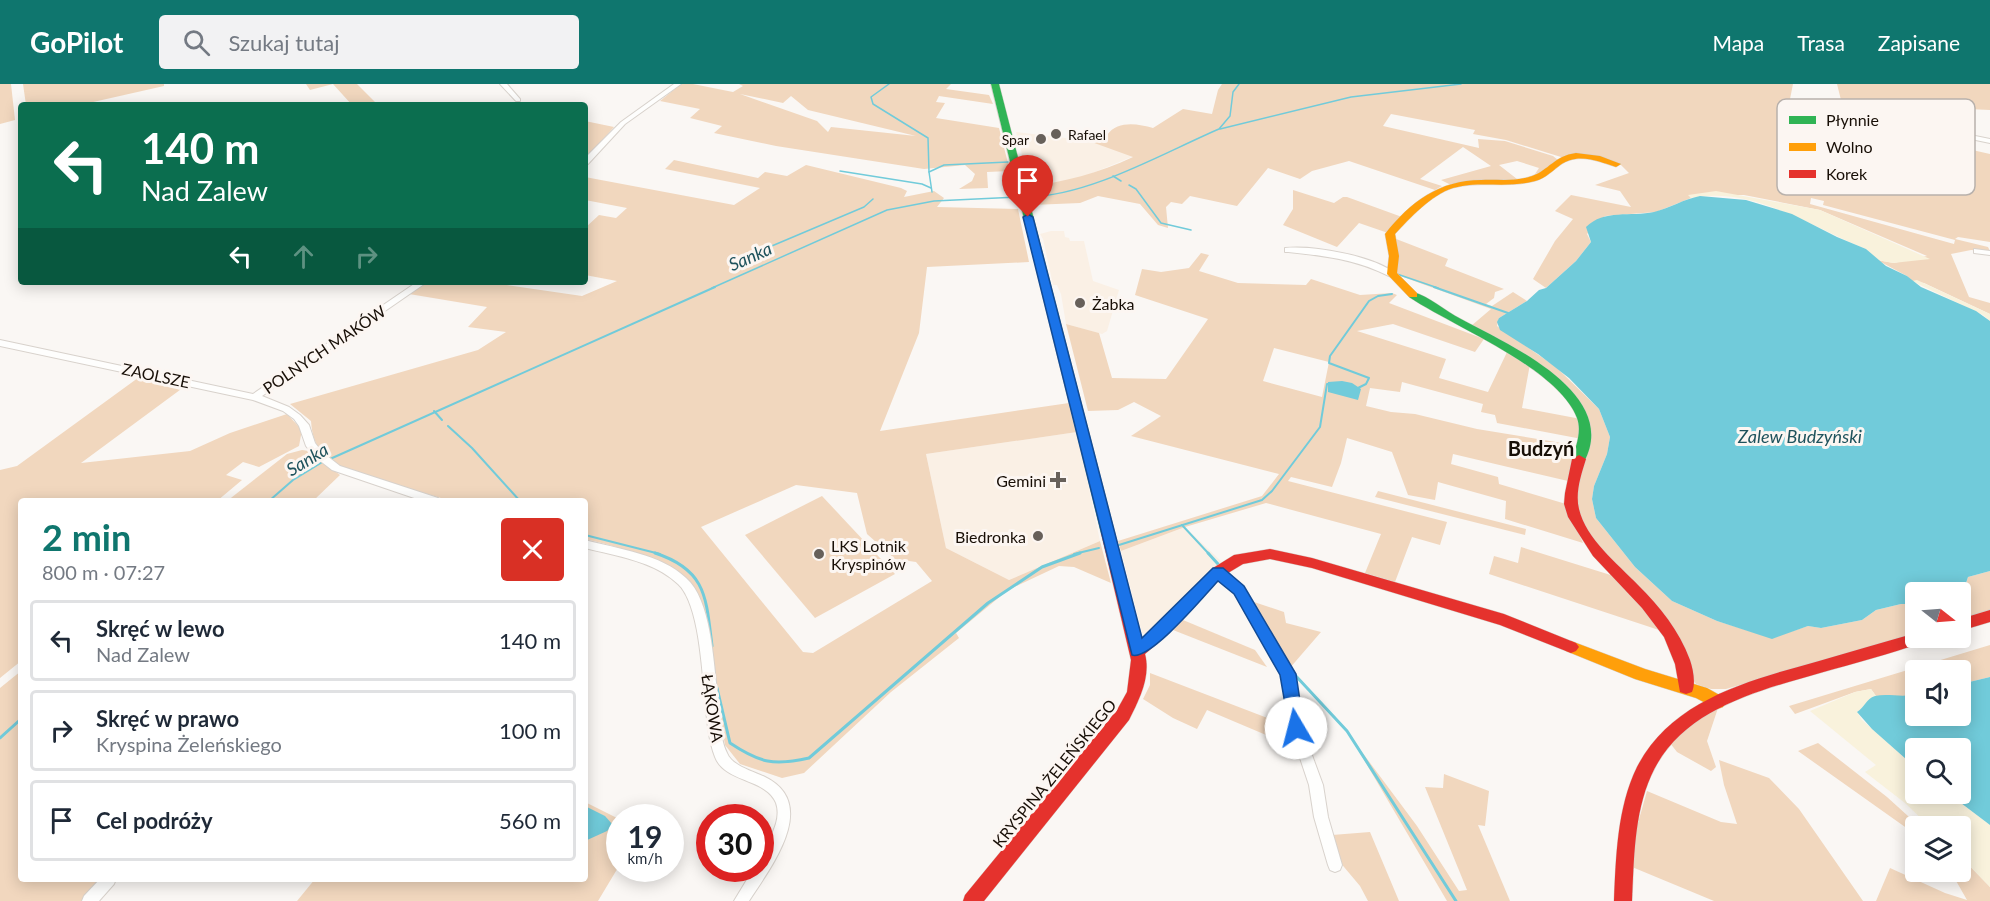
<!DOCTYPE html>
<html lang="pl">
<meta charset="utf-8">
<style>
:root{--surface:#fff;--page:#f2f2f3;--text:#1f2937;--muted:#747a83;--line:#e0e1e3;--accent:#0f766e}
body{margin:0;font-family:Lato,sans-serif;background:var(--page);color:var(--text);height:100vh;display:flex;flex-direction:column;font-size:22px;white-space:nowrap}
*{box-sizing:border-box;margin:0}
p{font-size:20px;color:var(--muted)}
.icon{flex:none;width:33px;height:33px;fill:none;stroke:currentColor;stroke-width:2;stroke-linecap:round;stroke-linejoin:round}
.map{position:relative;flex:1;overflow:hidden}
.panel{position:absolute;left:18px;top:414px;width:570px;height:384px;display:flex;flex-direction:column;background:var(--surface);border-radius:6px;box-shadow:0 3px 15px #0003}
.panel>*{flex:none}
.hud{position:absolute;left:18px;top:18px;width:570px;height:183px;border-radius:6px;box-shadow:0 3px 15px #0003;background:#0b6e4f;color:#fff;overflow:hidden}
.needle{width:39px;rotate:107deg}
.buttons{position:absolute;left:1905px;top:498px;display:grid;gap:12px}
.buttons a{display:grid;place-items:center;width:66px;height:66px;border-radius:6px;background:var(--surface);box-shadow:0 3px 15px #0003;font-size:30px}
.speed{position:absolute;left:606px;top:720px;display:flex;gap:12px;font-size:30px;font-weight:700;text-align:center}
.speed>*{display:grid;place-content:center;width:78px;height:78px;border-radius:50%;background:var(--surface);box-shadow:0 3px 15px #0003;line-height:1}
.speed small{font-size:15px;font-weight:400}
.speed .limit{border:9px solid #d22;background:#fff;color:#111}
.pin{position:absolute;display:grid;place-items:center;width:51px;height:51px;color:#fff;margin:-62px -26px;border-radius:50% 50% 50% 0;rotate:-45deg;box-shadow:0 0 6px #0007}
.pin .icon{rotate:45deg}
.me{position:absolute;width:66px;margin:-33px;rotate:352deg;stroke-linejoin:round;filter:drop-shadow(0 0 4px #0008)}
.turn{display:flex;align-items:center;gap:21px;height:126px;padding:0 24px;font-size:27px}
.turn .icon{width:78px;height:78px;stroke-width:2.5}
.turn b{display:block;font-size:42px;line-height:51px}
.lanes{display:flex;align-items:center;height:57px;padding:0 24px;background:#0003;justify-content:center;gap:30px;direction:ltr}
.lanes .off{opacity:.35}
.round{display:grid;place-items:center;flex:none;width:63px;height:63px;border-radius:6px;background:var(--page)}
.headline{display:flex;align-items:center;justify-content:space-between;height:102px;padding:0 24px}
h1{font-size:36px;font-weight:700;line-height:45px;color:var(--accent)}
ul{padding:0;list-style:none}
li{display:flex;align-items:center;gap:18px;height:81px;margin:0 12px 9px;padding:0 12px;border:3px solid var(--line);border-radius:6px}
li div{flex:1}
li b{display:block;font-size:22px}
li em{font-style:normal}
header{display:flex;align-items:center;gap:36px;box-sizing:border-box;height:84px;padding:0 30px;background:var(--accent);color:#fff}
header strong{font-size:28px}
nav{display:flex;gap:33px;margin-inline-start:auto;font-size:21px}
.search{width:420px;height:54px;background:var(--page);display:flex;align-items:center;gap:15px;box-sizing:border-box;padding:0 21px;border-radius:6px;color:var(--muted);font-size:22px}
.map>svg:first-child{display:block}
</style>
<header>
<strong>GoPilot</strong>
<div class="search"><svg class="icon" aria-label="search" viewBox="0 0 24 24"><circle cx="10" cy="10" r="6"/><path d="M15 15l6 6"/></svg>Szukaj tutaj</div>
<nav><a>Mapa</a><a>Trasa</a><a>Zapisane</a></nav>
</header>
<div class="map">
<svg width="1990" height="817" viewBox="0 0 1990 817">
<rect width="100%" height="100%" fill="#faf7f4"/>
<g fill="#faf0e5">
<path d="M1016,48l75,9 43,15 -51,21 -22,6 -35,4 -2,-9 4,-1z"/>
<path d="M1051,147h13l1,6 4,1 1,3h14l9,40 26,9 -12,41 -5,3 -36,-10 -5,-30 -4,-9h-4l-10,-46 -3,-5z"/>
<path d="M1077,348l23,109 -91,39 -63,-32 -20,-94z"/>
<path d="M1185,443l38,36 -76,71 -5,-1 -21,-82z"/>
</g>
<g fill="#f1d7be" fill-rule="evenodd">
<path d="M0,0h11l4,36 -15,4z"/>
<path d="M23,0h141v2l-84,19h-54z"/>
<path d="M306,0h51l21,21h-26l-19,-21 -23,6z"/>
<path d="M681,0h12l40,8 10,-6 -4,-2h212l-5,5 43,6 4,9 -54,-8 -3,6 9,1 -9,15 63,10 11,43 -23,1 1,16 -29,1 13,-8 3,-7 -10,-9 -41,4 -148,-23 -62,-13 8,-7 -32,-8 10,-9 -40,-8zM740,10l43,9 8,-7 17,14 108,26 -85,-9 -3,5 -11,-11z"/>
<path d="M1222,0h571l-3,15 94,22 -2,7 54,14 1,-10 22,5v10l31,7v88l-32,-5 -3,2 33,8 2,4 -19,-1 -20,4 18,43 21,6v11l-66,-31 -12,-2 -5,-5 -30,-16 17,3 33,-7 -107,-46 -76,-15h-55l2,3 -35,14 -51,4 -18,18 4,8 -15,19 -30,27 -13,-9 22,-38 18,-22 -18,-8 16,-16 60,12 -11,-16 -25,-6 34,-12 -9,-9 -14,-6 -45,-1 -55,-17 -33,-6 2,-4 -84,-16 -8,12 96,22 -1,-9 27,2 48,15 5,4 -12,10 -11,4 4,-6 -22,-7 -18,4 18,14 -68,5 -8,-4 50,-14 -28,-19 -43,32 22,7 -7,4 -86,-29 -37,10 -12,8 -32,-11 -31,38 -47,-10 -8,8 -11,-2 -5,5 2,21 -10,-3 -18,-21 -42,-8 -18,7 -48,2 -6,-18c38,-5 73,-14 107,-30l-47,-17 4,-8 17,3c11,-15 31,-11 46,-7l30,-19 29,5 6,-24zM1811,114l13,3 -1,4 132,35 -1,4 -144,-40z"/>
<path d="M1837,0h153v26l-66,-3 6,20 -83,-16 -4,-3z"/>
<path d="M585,37l29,6 -29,32z"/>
<path d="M674,76l84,18 7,-6 22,4 19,-11 95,23 6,3 -3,6 30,-6 10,7 -7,9 81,2 11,53 -102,5 -8,66 -39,98 189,-28 8,29 -151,22 20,94 63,32 91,-39 11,42 -37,-16 -15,-1 -51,24 -52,43 3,5 -68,54 -87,81 -22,5 -42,-14 -15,-19 -26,-150c-19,-34 -78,-47 -114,-56v-38h-134l-101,-30c-25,-12 -37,-21 -39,-50l-21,-17 188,-54 28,-18 -38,-5 19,-20 -78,-13 18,-12h59l96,14 35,-15 -32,-6v-47l14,-13 17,3 11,-10 -42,-8v-23l149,28 26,-17 -95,-19zM796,401l61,8 10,41 28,25 21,3 16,19 -119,72 -10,-1 -102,-125z"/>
<path d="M1293,106l41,13 9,-6h4l55,20 -14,16 -29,-10 -22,24 -54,-22 10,-16z"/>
<path d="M1391,153l57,22 -3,7 59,23 -9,3 -1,6 -8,6 6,2 21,-14 14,9 -28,17 -2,8 59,41 43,42 11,28 -3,17 -13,32 -2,13 4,19 39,49 37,34 45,20 55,17 36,-12 13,2 41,-8 14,-10 25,-6h14v30l-189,55h-15l-15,-5 -6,-8 -9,-31 -84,-98 -22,-36 11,-95 -74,-67 -41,-23 20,-17 -96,-35z"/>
<path d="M1201,169l8,2 -10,16 39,12 68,2 5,-6 49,16 32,-2 5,2 -8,8 95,36 -9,13 -82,-28 -36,7 89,28 -7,19 49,14 20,-42 22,14 -8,44 59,11 1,20 -85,-16 -2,-8 -14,-3 2,-8 -81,-22 -2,10 -30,-4 -4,18 25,6 24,2 62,15 103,17 -12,35 -115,-27 -2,10 47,13 1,7 67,20 17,39 -78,-24 1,-18 -68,-19 -3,18 -27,-5 -16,-43 -45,-14 -6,25 -9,24 -41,-10 -3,4 159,41 -7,23 -28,-8 -17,45 -30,-9 16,-39 -115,-31 -81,24 -64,24 -3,-10 144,-45 17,-22 -148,-38 30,-20 -27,-14 -16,8 -30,1 -22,-87 33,9 13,45 54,1 42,-60 -73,-24 7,-26 19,3 28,-4zM1274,264l55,14 -7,35 -59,-16z"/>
<path d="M142,291l46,9 -107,79 109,-12 40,-18 57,-19 15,16 -3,16 -40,21 -16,-5 -17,13 16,5 -25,21h-196v160l-21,17v-208l17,-4z"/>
<path d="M302,366l7,1 31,24 -27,26h-86l60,-47z"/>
<path d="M1378,407l148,38 -1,6 -150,-38z"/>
<path d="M822,412l73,78 -80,44 -70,-83z"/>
<path d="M1521,463l96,30 48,55 -176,-58 5,-18 24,7z"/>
<path d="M1990,487v40l-29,9c0,-17 2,-28 7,-43z"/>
<path d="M1248,516l36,12 2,11 35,9 -32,37z"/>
<path d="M1183,536l72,30 12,17 -94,-37z"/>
<path d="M1990,561v32l-29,7 -1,-14h-44l-1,24 -6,2h-33l-5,-7 -16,3 -60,22 -6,-8z"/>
<path d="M21,587v208h83l-21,22h-83v-213z"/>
<path d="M1150,589l138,53 11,23 -92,-39 -10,19 -24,-11 -30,-19 7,-14z"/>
<path d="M1718,624l-11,33 9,26 -5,4 -34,-19 -7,-9 15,-17z"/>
<path d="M1350,652l67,90 42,65 8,-1 -42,-103 18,1 1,-14 45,17 -4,35 -7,-1 32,76h-63z"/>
<path d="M1818,659l69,54 32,29h-3l-1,8 -117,-83z"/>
<path d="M1719,676l50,18 30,31 64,92h-149l-82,-34 2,-30 13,-46 74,31 16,2 -13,-39z"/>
<path d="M585,718l34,17v47l-21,35h-301l18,-22h270z"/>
<path d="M1370,748l29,69h-31l-8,-15 -21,-25 -7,-26z"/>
<path d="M1961,773l29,30v14h-114l14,-33 55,25 22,7 -16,-28h9z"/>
</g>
<g fill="#f9f2dc">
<path d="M1716,107l104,19 110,49 -37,4 -16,-3 -11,-11c-55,-22 -112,-63 -175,-51l-3,-3z"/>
<path d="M1917,196l73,34v7l-7,-6 -71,-34z"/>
<path d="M1871,605l5,7c-10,5 -10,10 -19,16l5,8 53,47 1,27h33l41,31v62l-29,-30 -1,-31h-31l-24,-23 -40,-31 11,-7 -66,-54 45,-19z"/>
</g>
<g fill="#71cbda">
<path d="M1700,112l46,4 46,14 45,23 29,12 20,17 21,10 14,11 55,24 14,10v250l-22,6 -6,18 -1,1 -1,-4h-44l-1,12h-14l-25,6 -14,10 -41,8 -13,-2 -36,13 -55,-18 -45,-20 -37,-34 -39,-49 -4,-19 2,-13 13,-32 3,-17 -11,-28 -30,-31 -31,-24 -38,-24 -3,-8 2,-4 28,-17 12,-11 7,-2 30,-27 15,-19 -5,-15c18,-18 45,-10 68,-15 16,-4 30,-13 46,-16z"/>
<path d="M1342,297l10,2 9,6 -3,11 -30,-8v-10z"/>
<path d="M1990,593v148l-41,-31h11v-46h-44l-1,19 -43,-38 -15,-17c8,-5 9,-13 18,-16 13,-3 28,2 40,-2l1,22h44l1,-32z"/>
<path d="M585,722l20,10 8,9 -6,6 -22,10z"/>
</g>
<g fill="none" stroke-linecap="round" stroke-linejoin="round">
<g stroke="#71cbda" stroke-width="1.5">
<path d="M889,0l-18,13 2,7 55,34 1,34"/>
<path d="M1220,45l131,-32 110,-13"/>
<path d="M840,87l82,13 9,4"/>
<path d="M1113,92l8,5"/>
<path d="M1129,101l7,4 25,34 30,7"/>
<path d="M932,108l-3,-20 15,-7 64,-3"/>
<path d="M1029,113c62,-2 132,-43 190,-68l11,-13 3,-24 6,-8"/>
<path d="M741,175l123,-52 9,-8"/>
<path d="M1397,190l41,14"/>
<path d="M712,204l175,-78 47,-9 86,-4"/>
</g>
<g stroke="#71cbda" stroke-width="2">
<path d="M1434,203l74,26"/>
<path d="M1358,304l8,-4 3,-6 -40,-15 1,-7 39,-55 9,-5 14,-2"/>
<path d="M434,327l8,9"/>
<path d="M448,342l24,22 48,53"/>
<path d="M330,375l385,-172"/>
<path d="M269,417l24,-21 31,-19"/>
<path d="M1182,441l27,29"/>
<path d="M585,451l75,19"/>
<path d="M1119,461l143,-45 10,-9 48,-64 7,-43h3"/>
<path d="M1074,470l25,-6"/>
</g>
<g stroke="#71cbda" stroke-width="3">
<path d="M655,469c52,17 51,45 57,93"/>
<path d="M1208,469l10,11"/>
<path d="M1227,488l8,9"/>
<path d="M1295,591l52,56 109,170"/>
<path d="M717,604l13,55c30,20 44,23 79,15l179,-155 54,-36 38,-14"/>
<path d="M0,654l21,-19"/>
</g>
<g stroke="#d8d2cc" stroke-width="2">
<g id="street">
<path d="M500,0h7l13,15v2h-4z"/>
<path d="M674,0h7l-56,40 -37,40h-3v-6l36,-36z"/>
<path d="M1887,34l103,21v4l-105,-22v-2z"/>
<path d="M1285,164c28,-3 90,8 111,26l-4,3 -3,-1c-34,-17 -63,-20 -101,-24h-3z"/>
<path d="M1974,165l16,2v4l-16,-2z"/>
<path d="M417,198h10l-165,114 27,11 11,8 9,10 6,18 7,9 18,14 98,32 1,3h-16l-91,-31 -18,-14 -8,-10 -7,-20 -5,-7 -11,-8 -30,-11 -253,-54v-6l253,54z"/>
<path d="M585,456c33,9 76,14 101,38 25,22 27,81 31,112 2,19 2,47 10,63 5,13 26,18 38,24 55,27 6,90 -16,124h-15l20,-33h6c0,-21 24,-42 16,-65 -10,-25 -51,-20 -61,-46 -7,-18 -8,-39 -10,-58 -3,-29 -6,-96 -27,-115 -24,-23 -62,-28 -93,-36z"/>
<path d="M1218,484l4,1 21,18 51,87 8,54 21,57 5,32 14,48 -2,5 -5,2 -5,-2 -2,-5 -14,-48 -5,-32 -19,-57 -8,-53 -47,-82 -21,-18 -2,-3 2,-3z"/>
<path d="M100,795h16l-2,5 -15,17h-17l2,-5z"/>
</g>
</g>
<g stroke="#d8d2cc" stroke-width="1">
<g id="fast">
<path d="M991,0h8l116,449 -2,4h-10l-2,-4z"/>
<path d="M1413,208c16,4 32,19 48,27 46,25 160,74 123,143h-10l-2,-3c4,-12 10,-28 5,-41 -19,-50 -123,-91 -168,-121v-4z"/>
</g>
</g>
<g stroke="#d8d2cc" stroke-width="1">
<g id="slow">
<path d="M1576,69l24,3 21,8 -5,3c-19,-6 -39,-15 -57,-1 -9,7 -16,14 -28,16 -25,6 -53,-1 -78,6 -22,7 -43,30 -58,46l4,22 -2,17 20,20v4h-8l-22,-23 2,-18 -4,-22c25,-32 55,-54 96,-54 17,-1 35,2 51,-4 17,-6 22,-20 44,-23z"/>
<path d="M1571,557l74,28 62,19 16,9 2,5 -2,5 -6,2 -21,-11 -61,-19 -69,-28 -3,-4 3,-4z"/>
</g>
</g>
<g stroke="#d8d2cc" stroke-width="1">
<g id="jam">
<path d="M1579,371l7,4c-5,16 -11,34 -7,50 7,30 38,54 59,76 22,22 41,45 52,75 3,9 6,23 2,32l-6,2 -6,-2 -5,-28 -11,-27 -22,-29 -49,-52 -25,-39 -4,-13 1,-11 7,-34z"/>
<path d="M1108,444l5,1 2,4 27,106 71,-71 21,-13 36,-6 42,9 192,56 72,29 3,4 -3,4 -5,2 -71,-28 -188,-57 -42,-9 -27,5 -20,12 -64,66 -14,12c6,23 -6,46 -16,66l-145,181h-21l2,-6 152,-185 10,-18 4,-32 -30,-127 2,-4z"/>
<path d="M1990,526v12l-30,9v-12z"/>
<path d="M1916,549v5h10l-2,4c-34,12 -69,21 -104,31 -63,18 -140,37 -169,103 -17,38 -17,84 -19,125h-18c2,-44 3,-93 23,-134 35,-68 114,-87 182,-106 32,-9 64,-19 97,-28z"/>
</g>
</g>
<use href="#street" fill="#fefefd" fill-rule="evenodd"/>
<use href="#fast" fill="#30b455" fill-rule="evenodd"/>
<use href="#slow" fill="#ff9f0a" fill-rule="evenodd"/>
<use href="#jam" fill="#e5322d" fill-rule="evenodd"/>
</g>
<path fill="#1a73e8" stroke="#114b97" stroke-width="1.5" d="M1028,130l5,3 109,421 71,-70h10l21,18 52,88 8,54 -2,5 -6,2 -6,-2 -10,-58 -46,-81 -16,-13c-14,15 -68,80 -86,74l-109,-438z"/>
<g fill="#67605a" stroke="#fcf6f2" stroke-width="2">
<circle cx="1056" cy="50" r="6"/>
<circle cx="1041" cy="55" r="6"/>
<circle cx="1080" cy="219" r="6"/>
<path d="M1055 387h6v6h6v6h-6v6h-6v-6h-6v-6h6z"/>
<circle cx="1038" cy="452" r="6"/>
<circle cx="819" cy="470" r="6"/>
</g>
<g text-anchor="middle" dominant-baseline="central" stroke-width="6" stroke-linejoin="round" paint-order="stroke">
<g font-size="14" fill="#180f07" stroke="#fcf6f2" text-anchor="start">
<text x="1068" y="50">Rafael</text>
<text x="1029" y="55" text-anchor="end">Spar</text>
</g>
<g font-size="16" fill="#180f07" stroke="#fcf6f2" text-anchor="start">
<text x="1092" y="219">Żabka</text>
<text x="1046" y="396" text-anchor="end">Gemini</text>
<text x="1026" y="452" text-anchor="end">Biedronka</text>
<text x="831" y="461">LKS Lotnik<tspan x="831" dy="18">Kryspinów</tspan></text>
</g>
<g font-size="16" fill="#180f07" stroke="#fcf6f2">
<text transform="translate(324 265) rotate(-34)">POLNYCH MAKÓW</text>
<text transform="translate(156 291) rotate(12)">ZAOLSZE</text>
<text transform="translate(713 624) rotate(81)">ŁĄKOWA</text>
<text transform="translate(1054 689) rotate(-51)">KRYSPINA ŻELEŃSKIEGO</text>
</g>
<g font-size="18" font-style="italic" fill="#1e525c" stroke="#fcf6f2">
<text transform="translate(750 172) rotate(-24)">Sanka</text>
<text x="1800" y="352">Zalew Budzyński</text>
<text transform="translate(307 375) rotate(-31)">Sanka</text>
</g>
<g font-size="20" font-weight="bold" fill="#180f07" stroke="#fcf6f2">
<text x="1541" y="364">Budzyń</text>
</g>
</g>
<rect x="1777" y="15" width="198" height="96" rx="9" fill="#fcf6f2" stroke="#b8b1ac" stroke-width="1.5"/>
<rect x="1789" y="32" width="27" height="8" fill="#30b455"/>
<rect x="1789" y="59" width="27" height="8" fill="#ff9f0a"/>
<rect x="1789" y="86" width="27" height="8" fill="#e5322d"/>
<g font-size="16" fill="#180f07">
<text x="1826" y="42">Płynnie</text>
<text x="1826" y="69">Wolno</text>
<text x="1826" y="96">Korek</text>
</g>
</svg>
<div class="buttons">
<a><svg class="needle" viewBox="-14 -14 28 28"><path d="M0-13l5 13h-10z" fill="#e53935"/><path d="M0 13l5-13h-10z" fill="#747a83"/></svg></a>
<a><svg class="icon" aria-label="sound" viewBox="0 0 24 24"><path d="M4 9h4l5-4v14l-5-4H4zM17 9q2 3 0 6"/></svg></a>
<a><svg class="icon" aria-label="search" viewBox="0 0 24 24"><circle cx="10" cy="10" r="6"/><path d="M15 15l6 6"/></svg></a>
<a><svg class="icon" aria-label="layers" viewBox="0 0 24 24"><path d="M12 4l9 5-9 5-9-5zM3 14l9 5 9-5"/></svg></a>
</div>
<div class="speed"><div>19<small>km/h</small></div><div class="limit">30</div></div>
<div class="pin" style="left:1028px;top:133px;background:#d93025"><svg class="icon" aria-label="arrive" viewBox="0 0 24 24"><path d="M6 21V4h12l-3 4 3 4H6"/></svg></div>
<svg class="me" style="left:1296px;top:644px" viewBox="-20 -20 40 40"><circle r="19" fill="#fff"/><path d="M0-13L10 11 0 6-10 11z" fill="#1a73e8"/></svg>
<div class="hud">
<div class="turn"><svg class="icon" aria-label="left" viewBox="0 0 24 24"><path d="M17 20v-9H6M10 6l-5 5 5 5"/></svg><div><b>140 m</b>Nad Zalew</div></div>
<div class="lanes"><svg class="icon" aria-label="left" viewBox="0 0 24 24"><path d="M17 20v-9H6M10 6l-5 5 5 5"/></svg><svg class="icon off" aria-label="ahead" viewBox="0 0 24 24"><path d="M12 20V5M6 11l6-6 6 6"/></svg><svg class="icon off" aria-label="right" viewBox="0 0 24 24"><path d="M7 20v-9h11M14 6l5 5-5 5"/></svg></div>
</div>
<section class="panel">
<div class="headline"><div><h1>2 min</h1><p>800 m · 07:27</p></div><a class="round" style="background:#d93025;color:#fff"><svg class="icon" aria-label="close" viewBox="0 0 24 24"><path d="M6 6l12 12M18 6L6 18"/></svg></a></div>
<ul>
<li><svg class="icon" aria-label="left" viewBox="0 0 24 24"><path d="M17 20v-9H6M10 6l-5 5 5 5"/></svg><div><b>Skręć w lewo</b><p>Nad Zalew</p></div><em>140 m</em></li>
<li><svg class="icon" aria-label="right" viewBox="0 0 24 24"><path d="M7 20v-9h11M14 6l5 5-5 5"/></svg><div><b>Skręć w prawo</b><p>Kryspina Żeleńskiego</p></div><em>100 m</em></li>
<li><svg class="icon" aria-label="arrive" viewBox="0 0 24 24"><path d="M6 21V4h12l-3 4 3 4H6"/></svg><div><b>Cel podróży</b></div><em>560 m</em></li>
</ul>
</section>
</div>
